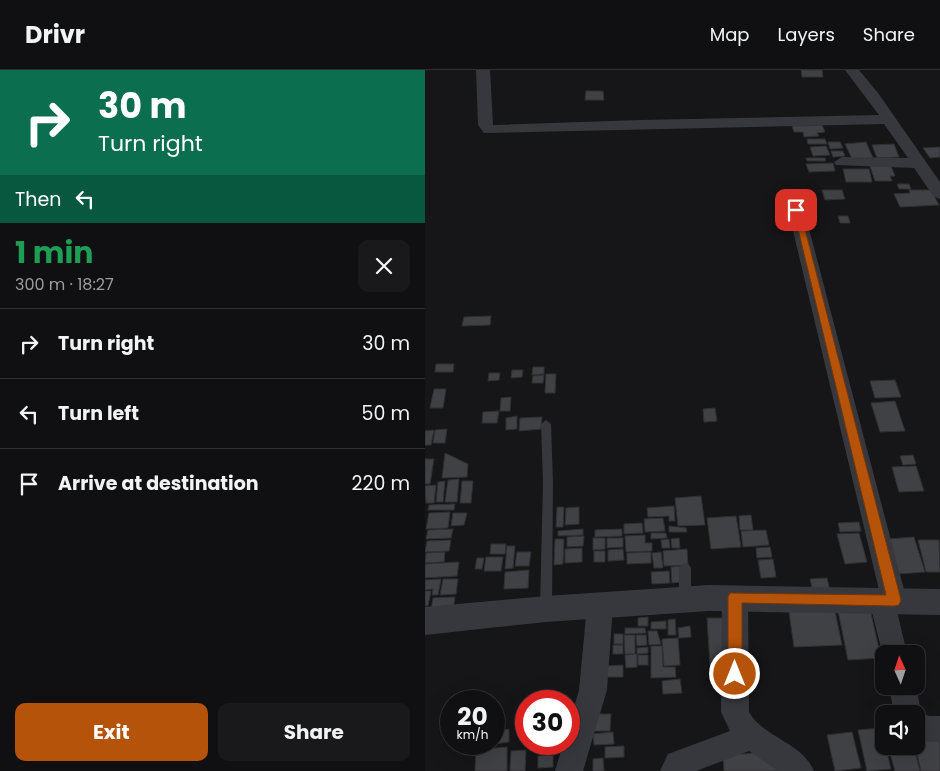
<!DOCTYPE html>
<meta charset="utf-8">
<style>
:root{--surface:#101012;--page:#19191b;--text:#f1f3f6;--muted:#9c9d9f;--line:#303032;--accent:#b45309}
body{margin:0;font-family:Poppins,sans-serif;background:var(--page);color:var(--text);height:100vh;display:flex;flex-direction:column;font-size:19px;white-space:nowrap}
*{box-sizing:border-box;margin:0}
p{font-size:16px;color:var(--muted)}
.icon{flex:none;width:28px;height:28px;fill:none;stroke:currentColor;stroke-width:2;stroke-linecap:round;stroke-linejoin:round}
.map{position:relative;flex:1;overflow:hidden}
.sheet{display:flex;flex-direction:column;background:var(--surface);width:425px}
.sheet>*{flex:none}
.banner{background:#0b6e4f;color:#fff;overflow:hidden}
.needle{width:32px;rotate:357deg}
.buttons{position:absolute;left:450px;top:575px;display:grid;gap:10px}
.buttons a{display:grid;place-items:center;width:50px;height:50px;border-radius:10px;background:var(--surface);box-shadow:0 5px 20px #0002,0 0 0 1px var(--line);font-size:25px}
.speed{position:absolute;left:15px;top:620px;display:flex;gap:10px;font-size:25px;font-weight:700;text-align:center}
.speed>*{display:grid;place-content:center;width:65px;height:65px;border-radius:50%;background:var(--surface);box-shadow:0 5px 20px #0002,0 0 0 1px var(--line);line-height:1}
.speed small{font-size:12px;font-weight:400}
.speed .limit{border:8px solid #d22;background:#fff;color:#111}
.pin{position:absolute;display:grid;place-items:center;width:42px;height:42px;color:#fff;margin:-21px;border-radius:10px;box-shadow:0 2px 8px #0006}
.me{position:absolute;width:55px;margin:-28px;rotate:0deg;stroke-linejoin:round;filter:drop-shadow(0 0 4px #0008)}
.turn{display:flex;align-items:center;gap:18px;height:105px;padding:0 15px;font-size:22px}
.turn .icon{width:65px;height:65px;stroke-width:2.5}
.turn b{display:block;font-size:35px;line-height:42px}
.then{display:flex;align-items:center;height:48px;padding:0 15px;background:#0003;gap:10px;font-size:19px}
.round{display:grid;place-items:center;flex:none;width:52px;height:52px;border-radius:10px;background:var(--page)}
.summary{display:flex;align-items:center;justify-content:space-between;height:85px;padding:0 15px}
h1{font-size:30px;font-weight:700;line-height:38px;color:#1e9e55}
.action{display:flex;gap:10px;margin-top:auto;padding:10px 15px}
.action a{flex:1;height:58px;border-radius:10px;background:var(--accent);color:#fff;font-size:20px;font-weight:700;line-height:58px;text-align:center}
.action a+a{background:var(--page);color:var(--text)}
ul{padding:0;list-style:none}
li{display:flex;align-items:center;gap:15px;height:70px;padding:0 15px;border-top:1px solid var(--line)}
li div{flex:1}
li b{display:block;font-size:19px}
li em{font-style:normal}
header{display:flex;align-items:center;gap:30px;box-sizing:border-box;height:70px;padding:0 25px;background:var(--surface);border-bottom:1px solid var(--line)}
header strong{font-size:24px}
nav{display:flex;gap:28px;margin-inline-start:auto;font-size:18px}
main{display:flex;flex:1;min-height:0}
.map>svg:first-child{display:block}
</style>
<header>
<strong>Drivr</strong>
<nav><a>Map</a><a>Layers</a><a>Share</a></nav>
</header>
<main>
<section class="sheet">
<div class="banner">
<div class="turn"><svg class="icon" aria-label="right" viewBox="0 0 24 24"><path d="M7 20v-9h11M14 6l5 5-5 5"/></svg><div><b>30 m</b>Turn right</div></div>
<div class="then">Then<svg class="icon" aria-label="left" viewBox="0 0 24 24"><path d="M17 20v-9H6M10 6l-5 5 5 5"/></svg></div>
</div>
<div class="summary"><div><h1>1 min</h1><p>300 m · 18:27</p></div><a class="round"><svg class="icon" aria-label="close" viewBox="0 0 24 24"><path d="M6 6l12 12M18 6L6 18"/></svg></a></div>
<ul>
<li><svg class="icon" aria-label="right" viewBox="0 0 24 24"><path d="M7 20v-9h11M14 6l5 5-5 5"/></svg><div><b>Turn right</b></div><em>30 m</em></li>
<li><svg class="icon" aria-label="left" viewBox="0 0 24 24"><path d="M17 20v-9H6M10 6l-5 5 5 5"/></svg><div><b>Turn left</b></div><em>50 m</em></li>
<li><svg class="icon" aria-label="arrive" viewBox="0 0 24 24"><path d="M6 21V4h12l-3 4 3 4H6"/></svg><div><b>Arrive at destination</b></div><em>220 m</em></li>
</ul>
<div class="action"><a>Exit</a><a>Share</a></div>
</section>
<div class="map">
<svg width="515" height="701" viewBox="0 0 515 701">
<rect width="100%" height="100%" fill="#161618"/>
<g fill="#404145" stroke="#303034">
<path d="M376,0h21l1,7h-21z"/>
<path d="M161,21h17l1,9h-19z"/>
<path d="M397,55l3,7 -8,1 2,3 -15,1 -1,-5h-9l-2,-6z"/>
<path d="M382,69h18l2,5h-19z"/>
<path d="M403,72h12l3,6 -13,1z"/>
<path d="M441,72l7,16 -21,1 -7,-15z"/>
<path d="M469,74l5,13 -22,1 -5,-13z"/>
<path d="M401,76l4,9 -17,1 -3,-9z"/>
<path d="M515,77v10l-10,1 -7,-10z"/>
<path d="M406,81h12l2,5 -12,1z"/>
<path d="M381,88h19l1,3h-19z"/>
<path d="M408,93l2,8 -26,1 -3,-8z"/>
<path d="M445,96h21l4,10h-5l2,5h-17z"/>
<path d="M418,99h26l3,13h-26z"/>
<path d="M472,114h12l2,5h-12z"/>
<path d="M397,120h20l3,9 -20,1z"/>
<path d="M484,120h22l8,15 -39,2 -6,-13 16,-1z"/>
<path d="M413,146h10l2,7h-10z"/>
<path d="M66,246l-1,9 -28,1 2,-9z"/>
<path d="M11,294h18l-1,8h-18z"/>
<path d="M108,297h11v7l-12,1z"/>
<path d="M87,300h11l-1,7 -11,1z"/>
<path d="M64,303h11l-1,7 -11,1z"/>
<path d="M121,304h10l-1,19h-10z"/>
<path d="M119,305l-1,8h-11l1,-7z"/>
<path d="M470,310l6,17 -26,1 -5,-17z"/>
<path d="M9,319h12l-3,19h-13z"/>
<path d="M86,327l-1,14h-10l1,-13z"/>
<path d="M470,331l10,30 -25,1 -9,-29z"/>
<path d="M290,338l2,13 -13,1 -1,-13z"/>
<path d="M74,341l-2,12h-15l1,-11z"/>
<path d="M92,346v13l-11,1v-12z"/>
<path d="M117,347l-1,12 -22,2 1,-13z"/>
<path d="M22,359l-2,14h-12l2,-13z"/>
<path d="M9,360l-3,15h-6v-14z"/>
<path d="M20,383l23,11 -1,13 -25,1z"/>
<path d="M488,385l3,9 -13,1 -3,-9z"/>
<path d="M0,389h9l-4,25h-5z"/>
<path d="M491,396l8,25 -25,1 -7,-25z"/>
<path d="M34,409l-2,23h-12l3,-22z"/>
<path d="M20,411l-2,21h-7l2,-20z"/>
<path d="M37,411h11l-2,22h-11z"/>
<path d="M11,415l-2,18h-8l-1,-17z"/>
<path d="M276,426l4,29 -27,1 -3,-28z"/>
<path d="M30,434l-1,6h-26l1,-5z"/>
<path d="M249,436l1,15h-6v-5l-21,1 -1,-9z"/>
<path d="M132,437h7l-1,20h-7z"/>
<path d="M154,437v17l-14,1 1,-17z"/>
<path d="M25,442l-2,16 -22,1 3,-16z"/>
<path d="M28,443h14l-3,12 -13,1z"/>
<path d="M326,445l2,15h-13l-1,-14z"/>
<path d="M311,446l5,31 -30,2 -4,-31z"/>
<path d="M238,448l2,13 -20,1 -1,-13z"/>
<path d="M434,452l2,9 -21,1 -2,-9z"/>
<path d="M217,453l1,10 -19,1v-10z"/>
<path d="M244,456l17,2 1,4h-18z"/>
<path d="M28,459l-2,9 -25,1 2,-9z"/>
<path d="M158,459v6l-25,1v-5z"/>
<path d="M197,459v7l-27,1v-7z"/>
<path d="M341,460l3,15 -26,2 -2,-16z"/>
<path d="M226,463h15l1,5 -16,1z"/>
<path d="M434,463l8,29 -22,2 -8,-30z"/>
<path d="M220,465v8h7v8l-26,1 -1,-16z"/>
<path d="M159,466l-1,10 -16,1v-10z"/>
<path d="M489,467l11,35 -27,2 -10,-35z"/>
<path d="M168,468h12v11l-12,1z"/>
<path d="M182,468h16v9l-16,1z"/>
<path d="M254,468l1,10h-8l-1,-9z"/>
<path d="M130,469h9l-1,25 -9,1z"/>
<path d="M244,469l1,9h-8l-1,-8z"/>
<path d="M26,470l-2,11 -24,1 2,-11z"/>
<path d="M493,470h21l1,32h-14z"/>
<path d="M66,474h15l-1,10h-15z"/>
<path d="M82,476h8l-2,22 -8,1z"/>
<path d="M345,477l2,10 -15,1 -1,-10z"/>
<path d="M157,478v14l-17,1v-14z"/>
<path d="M198,479l1,11 -16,1v-11z"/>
<path d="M262,479l1,16 -24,1 -1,-15z"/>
<rect x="169" y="481" width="11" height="11"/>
<path d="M20,482l-1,10 -19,1 1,-10z"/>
<path d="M92,482h14l-2,14h-14z"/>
<path d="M226,482v11l-24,1v-11z"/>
<path d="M236,482l2,16h-9l-2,-15z"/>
<path d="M61,487h17l-2,14h-17z"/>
<path d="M52,488h7l-2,11h-7z"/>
<path d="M348,489l3,18 -15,1 -3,-18z"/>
<path d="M34,492l-2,14 -32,2v-14z"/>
<path d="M255,496l1,16 -9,1 -1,-16z"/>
<path d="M104,500l-1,18 -24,1 1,-17z"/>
<path d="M244,501l1,12 -18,1 -1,-12z"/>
<path d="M402,508l3,13 -17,1 -3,-13z"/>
<path d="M16,509l-3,16h-6l1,-6 -8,1v-10z"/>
<path d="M18,509h15l-2,15 -16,1z"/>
<path d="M0,521h6l-3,15h-3z"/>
<path d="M30,527l-2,13h-22l2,-12z"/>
<path d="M445,539l11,49 -33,2 -10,-49z"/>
<path d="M410,541l7,34 -48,2 -5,-35z"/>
<path d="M223,547v9h-10v-8z"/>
<path d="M282,548h20l4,48h-21z"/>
<path d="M250,549l1,16h-8v-15z"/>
<path d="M241,551v8h-15v-7z"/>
<path d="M265,556l1,11 -12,1 -1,-10z"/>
<path d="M200,558h20l1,5 -21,1z"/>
<path d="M223,561h9l4,13 -12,1z"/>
<rect x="189" y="564" width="9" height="10"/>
<path d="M199,565h11v19h-10z"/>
<path d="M211,565h10l1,10 -10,1z"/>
<path d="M253,568l2,27 -16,1 -2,-27z"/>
<rect x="188" y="575" width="10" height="9"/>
<path d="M226,576h11l1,21h12l1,10 -25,1z"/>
<path d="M223,577v6l-11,1v-6z"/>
<path d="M212,584v13l-11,1 -1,-13z"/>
<rect x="213" y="585" width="10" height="10"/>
<path d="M198,595v12h-17l1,-11z"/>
<path d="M255,609l2,14 -19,1 -1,-13z"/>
<path d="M167,644h19l-1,17h-19z"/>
<path d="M456,658l10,41 -24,2 -9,-41z"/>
<path d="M84,659v13l-30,4v-2h15v-13z"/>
<path d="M188,662l1,12 -20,1 -1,-11z"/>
<path d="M427,662l9,36 -26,3 -8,-36z"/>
<path d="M515,666v35h-19l-6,-25 1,-8z"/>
<path d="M199,676v11l-19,1v-11z"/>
<path d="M82,677v24h-32l1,-21z"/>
<path d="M489,678l6,23h-25l-6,-21z"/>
<path d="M101,680l-1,21h-15l1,-20z"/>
<path d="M350,682l3,19h-54l-1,-16z"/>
<path d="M128,685v12l-15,1v-12z"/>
<path d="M178,688l1,13h-11v-12z"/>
</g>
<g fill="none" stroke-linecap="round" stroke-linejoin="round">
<g fill="#37383d" fill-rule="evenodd">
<path d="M121,350l5,4 2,58 -1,126 -2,4 -4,1 -4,-1 -2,-4 3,-126 -2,-58z"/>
<path d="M260,493l4,2 2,3v30l-2,4 -4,1 -4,-1 -2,-4v-30l2,-3z"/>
</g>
<g fill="#37383d" fill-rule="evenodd">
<path d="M51,0h14l3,55 147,-5 239,-5 -34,-45h14l19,23 62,89v17l-6,-2 -20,-29 -78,-3 -2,-3 8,-5 66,1 -24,-34 -400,9 -6,-8z"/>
<path d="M371,135l6,1 2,4 103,391 -4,8 -6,2 10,43h-23v6l-15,-60 4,-8 6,-2 -91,-380 2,-4z"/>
<path d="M310,516l9,3 4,8 1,115c15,26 53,30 65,59h-36l-29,-20 -53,20h-36l8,-17 62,-23 -9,-19 1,-115 4,-8z"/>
<path d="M175,525l9,3 4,8 -6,84 -24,81h-28l8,-27h6v-19l10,-35 8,-84 4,-8z"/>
<path d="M464,616h27l5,26 8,4h11v26h-16l-8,-3v-25h-22z"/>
</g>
<path fill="#37383d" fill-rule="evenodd" d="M284,515l231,4v26l-231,-4 -163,11 -121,13v-28l121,-11z"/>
</g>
<path fill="#b45309" stroke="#753606" d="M368,138l7,2 101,390 -2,5 -5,1 -152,-3v71l-2,4 -5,2 -5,-2 -2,-4v-77l2,-4 156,2z"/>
</svg>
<div class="buttons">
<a><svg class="needle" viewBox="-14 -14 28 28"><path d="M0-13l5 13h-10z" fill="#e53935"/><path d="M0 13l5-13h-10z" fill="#9c9d9f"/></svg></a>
<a><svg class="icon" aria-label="sound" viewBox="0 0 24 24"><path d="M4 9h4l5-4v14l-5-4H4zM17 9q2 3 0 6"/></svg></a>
</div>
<div class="speed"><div>20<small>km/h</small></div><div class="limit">30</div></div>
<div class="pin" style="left:371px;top:140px;background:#d93025"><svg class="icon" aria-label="arrive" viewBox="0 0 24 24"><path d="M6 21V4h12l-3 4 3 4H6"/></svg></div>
<svg class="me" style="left:310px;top:604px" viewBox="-20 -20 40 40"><circle r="17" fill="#b45309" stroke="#fff" stroke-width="3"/><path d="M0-11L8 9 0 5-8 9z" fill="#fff"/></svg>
</div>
</main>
